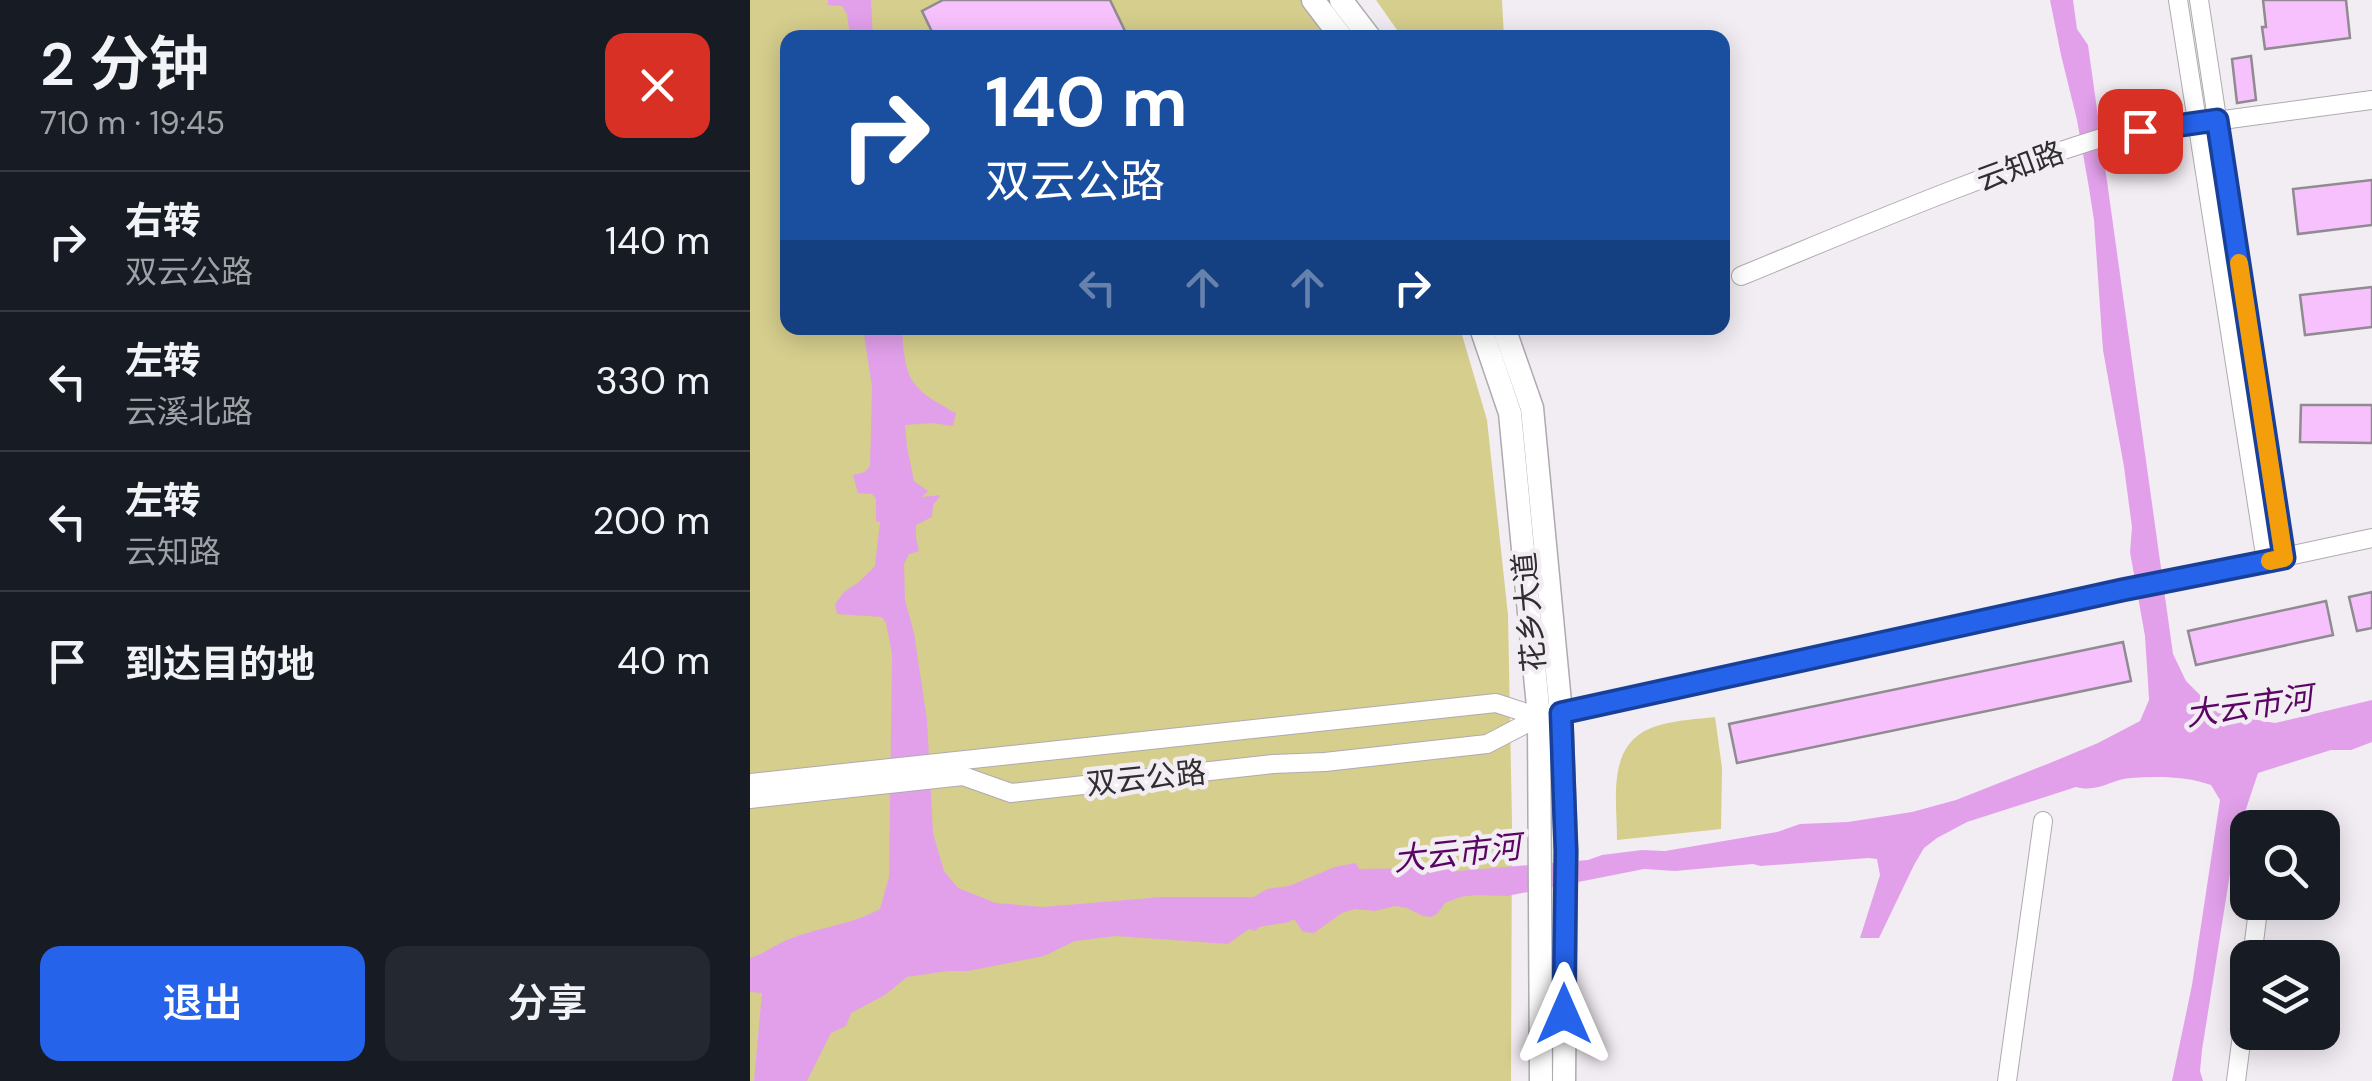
<!DOCTYPE html>
<html lang="zh">
<meta charset="utf-8">
<style>
:root{--surface:#171b24;--page:#242831;--text:#f1f3f6;--muted:#9ea1a6;--line:#363941;--accent:#2563eb}
body{margin:0;font-family:"DM Sans","Noto Sans SC",sans-serif;background:var(--page);color:var(--text);height:100vh;display:flex;flex-direction:column;font-size:38px;white-space:nowrap}
*{box-sizing:border-box;margin:0}
p{font-size:32px;color:var(--muted)}
.icon{flex:none;width:55px;height:55px;fill:none;stroke:currentColor;stroke-width:2;stroke-linecap:round;stroke-linejoin:round}
.map{position:relative;flex:1;overflow:hidden}
.panel{display:flex;flex-direction:column;background:var(--surface);width:750px}
.panel>*{flex:none}
.guide{position:absolute;left:30px;top:30px;width:950px;height:305px;border-radius:20px;box-shadow:0 5px 25px #0003;background:#1a4fa0;color:#fff;overflow:hidden}
.buttons{position:absolute;left:1480px;top:810px;display:grid;gap:20px}
.buttons a{display:grid;place-items:center;width:110px;height:110px;border-radius:20px;background:var(--surface);box-shadow:0 5px 25px #0003;font-size:50px}
.pin{position:absolute;display:grid;place-items:center;width:85px;height:85px;color:#fff;margin:-42px;border-radius:20px;box-shadow:0 5px 15px #0006}
.me{position:absolute;width:110px;margin:-55px;rotate:0deg;stroke-linejoin:round;filter:drop-shadow(0 0 8px #0008)}
.turn{display:flex;align-items:center;gap:35px;height:210px;padding:0 40px;font-size:45px}
.turn .icon{width:130px;height:130px;stroke-width:2.5}
.turn b{display:block;font-size:70px;line-height:85px}
.lanes{display:flex;align-items:center;height:95px;padding:0 40px;background:#0003;justify-content:center;gap:50px;direction:ltr}
.lanes .off{opacity:.35}
.round{display:grid;place-items:center;flex:none;width:105px;height:105px;border-radius:20px;background:var(--page)}
.summary{display:flex;align-items:center;justify-content:space-between;height:170px;padding:0 40px}
h1{font-size:60px;font-weight:600;line-height:75px}
.action{display:flex;gap:20px;margin-top:auto;padding:20px 40px}
.action a{flex:1;height:115px;border-radius:20px;background:var(--accent);color:#fff;font-size:40px;font-weight:600;line-height:115px;text-align:center}
.action a+a{background:var(--page);color:var(--text)}
ul{padding:0;list-style:none}
li{display:flex;align-items:center;gap:30px;height:140px;padding:0 40px;border-top:2px solid var(--line)}
li div{flex:1}
li b{display:block;font-size:38px}
li em{font-style:normal}
main{display:flex;flex:1;min-height:0}
.map>svg:first-child{display:block}
</style>
<main>
<section class="panel">
<div class="summary"><div><h1>2 分钟</h1><p>710 m · 19:45</p></div><a class="round" style="background:#d93025;color:#fff"><svg class="icon" aria-label="close" viewBox="0 0 24 24"><path d="M6 6l12 12M18 6L6 18"/></svg></a></div>
<ul>
<li><svg class="icon" aria-label="right" viewBox="0 0 24 24"><path d="M7 20v-9h11M14 6l5 5-5 5"/></svg><div><b>右转</b><p>双云公路</p></div><em>140 m</em></li>
<li><svg class="icon" aria-label="left" viewBox="0 0 24 24"><path d="M17 20v-9H6M10 6l-5 5 5 5"/></svg><div><b>左转</b><p>云溪北路</p></div><em>330 m</em></li>
<li><svg class="icon" aria-label="left" viewBox="0 0 24 24"><path d="M17 20v-9H6M10 6l-5 5 5 5"/></svg><div><b>左转</b><p>云知路</p></div><em>200 m</em></li>
<li><svg class="icon" aria-label="arrive" viewBox="0 0 24 24"><path d="M6 21V4h12l-3 4 3 4H6"/></svg><div><b>到达目的地</b></div><em>40 m</em></li>
</ul>
<div class="action"><a>退出</a><a>分享</a></div>
</section>
<div class="map">
<svg width="1622" height="1081" viewBox="0 0 1622 1081">
<rect width="100%" height="100%" fill="#f2edf3"/>
<g fill="#d5ce8d">
<path d="M0,0h551l28,37 -541,1v290h672l27,92 21,195 4,208 -1,258h-761z"/>
<path d="M626,0h126l2,37h-102z"/>
<path d="M965,717l7,51 -1,61 -104,11c0,-44 -12,-100 43,-115 18,-5 37,-6 55,-8z"/>
</g>
<g fill="#e2a0eb">
<path d="M78,0h43l2,37h-23l-3,-23 -5,-8 -14,-1z"/>
<path d="M1300,0h23l4,29 11,16 85,609 13,27 32,32 57,10 97,-23v42l-21,8h-20l-73,23 -23,69 -33,208 -2,21 3,10h-31l20,-96 28,-185 -9,-15c-25,-9 -53,-9 -80,-7 -20,1 -32,15 -55,9l-109,35 -30,16 -13,10 -10,17 -35,73h-19l20,-63 -3,-16 -8,-1 -108,8 -8,-2 -78,7 -31,-2 -137,27 -31,-1 -16,2 -15,6 -8,11 -6,3 -8,-1 -16,-8 -12,-2 -20,5 -20,-2 -13,4 -28,20 -11,-1 -9,-13 -5,3 -30,5 -4,4 -6,-2 -21,15 -112,-8 -41,5 -31,15 -76,15h-20l-41,6 -22,18 -34,18 -5,13 -15,7 -24,48h-53l8,-88 -12,-1v-34c14,-4 24,-13 37,-18 31,-13 64,-15 93,-31l9,-32 3,-223 -6,-31 -4,-6 -45,-3 -2,-10 10,-13 14,-9 16,-16 5,-44 -4,-1v-22l-4,-5 -14,-1 -5,-18 12,-3 5,-6 2,-79 -9,-59h39c3,52 7,60 54,85l-3,13 -22,-3 -26,2 2,22 7,34 14,10 -6,6 19,-2 -8,10 -1,12 -16,8v13l3,13 -10,3 -5,10 1,36 9,33 13,87 6,113 11,38 14,17 38,15 47,4 120,-10h91l13,-8 22,-3 46,-19 21,-4 3,6 69,-1 30,3 130,-11 14,-5 40,-5 23,1 112,-19 23,-8 48,-2 64,-10 44,-12 94,-37 48,-20 42,-22 9,-21 -1,-18 -3,-46 -15,-84 2,-25 -8,-60 -21,-117 -9,-130 -5,-32 -12,-68 -16,-65z"/>
</g>
<g fill="#f7c1fd" stroke="#8f8b90" stroke-width="2.5">
<path d="M193,0h167l15,31 -14,7h-176l-13,-27z"/>
<path d="M1513,0h83l4,38 -85,11 -3,-22h4z"/>
<path d="M1501,56l5,44 -19,3 -5,-44z"/>
<path d="M1622,180v45l-74,9 -5,-45z"/>
<path d="M1622,287v40l-67,8 -5,-40z"/>
<path d="M1551,405h71v38l-72,-1z"/>
<path d="M1622,592v36l-15,3 -8,-34z"/>
<path d="M1576,601l7,34 -137,30 -8,-34z"/>
<path d="M1373,642l8,39 -394,82 -8,-39z"/>
</g>
<g fill="none" stroke-linecap="round" stroke-linejoin="round">
<g stroke="#afaaaf" stroke-width="20">
<g id="minor">
<path d="M1428,0l88,561"/>
<path d="M1449,0l85,558"/>
<path d="M991,276c122,-50 244,-103 370,-141l261,-35"/>
<path d="M0,783l746,-80 43,14"/>
<path d="M0,799l213,-23 48,17 262,-29 52,-2 162,-18 52,-27 833,-179"/>
<path d="M1518,828v-2"/>
<path d="M1502,958l7,-56"/>
<path d="M1257,1081l36,-260"/>
<path d="M1486,1081l12,-92"/>
</g>
</g>
<g stroke="#afaaaf" stroke-width="25">
<g id="major">
<path d="M563,0l29,38"/>
<path d="M591,0l29,38"/>
<path d="M731,328l29,85 29,304 2,364"/>
<path d="M754,328l28,80 29,305 5,138 -2,230"/>
</g>
</g>
<use href="#minor" stroke="#fff" stroke-width="18"/>
<use href="#major" stroke="#fff" stroke-width="22"/>
</g>
<g fill="none" stroke-linecap="round" stroke-linejoin="round">
<g stroke="#184099" stroke-width="25">
<path id="route" d="M814,1014l2,-163 -5,-138 561,-123 162,-32 -67,-438 -77,11"/>
</g>
<use href="#route" stroke="#2563eb" stroke-width="18"/>
<path stroke="#f59e0b" stroke-width="18" d="M1489,263l45,295 -14,3"/>
</g>
<g text-anchor="middle" dominant-baseline="central" stroke-width="9" stroke-linejoin="round" paint-order="stroke">
<g font-size="30" fill="#302e30" stroke="#f2edf3">
<text transform="translate(1270 166) rotate(-20)">云知路</text>
<text transform="translate(779 612) rotate(-95)">花乡大道</text>
<text transform="translate(396 778) rotate(-6)">双云公路</text>
</g>
<g font-size="32" font-style="italic" fill="#5a0564" stroke="#f2edf3">
<text transform="translate(1499 706) rotate(-8)">大云市河</text>
<text transform="translate(707 853) rotate(-6)">大云市河</text>
</g>
</g>
</svg>
<div class="buttons">
<a><svg class="icon" aria-label="search" viewBox="0 0 24 24"><circle cx="10" cy="10" r="6"/><path d="M15 15l6 6"/></svg></a>
<a><svg class="icon" aria-label="layers" viewBox="0 0 24 24"><path d="M12 4l9 5-9 5-9-5zM3 14l9 5 9-5"/></svg></a>
</div>
<div class="pin" style="left:1390px;top:131px;background:#d93025"><svg class="icon" aria-label="arrive" viewBox="0 0 24 24"><path d="M6 21V4h12l-3 4 3 4H6"/></svg></div>
<svg class="me" style="left:814px;top:1014px" viewBox="-20 -20 40 40"><path d="M0-17L14 15 0 8-14 15z" fill="#2563eb" stroke="#fff" stroke-width="4"/></svg>
<div class="guide">
<div class="turn"><svg class="icon" aria-label="right" viewBox="0 0 24 24"><path d="M7 20v-9h11M14 6l5 5-5 5"/></svg><div><b>140 m</b>双云公路</div></div>
<div class="lanes"><svg class="icon off" aria-label="left" viewBox="0 0 24 24"><path d="M17 20v-9H6M10 6l-5 5 5 5"/></svg><svg class="icon off" aria-label="ahead" viewBox="0 0 24 24"><path d="M12 20V5M6 11l6-6 6 6"/></svg><svg class="icon off" aria-label="ahead" viewBox="0 0 24 24"><path d="M12 20V5M6 11l6-6 6 6"/></svg><svg class="icon" aria-label="right" viewBox="0 0 24 24"><path d="M7 20v-9h11M14 6l5 5-5 5"/></svg></div>
</div>
</div>
</main>
